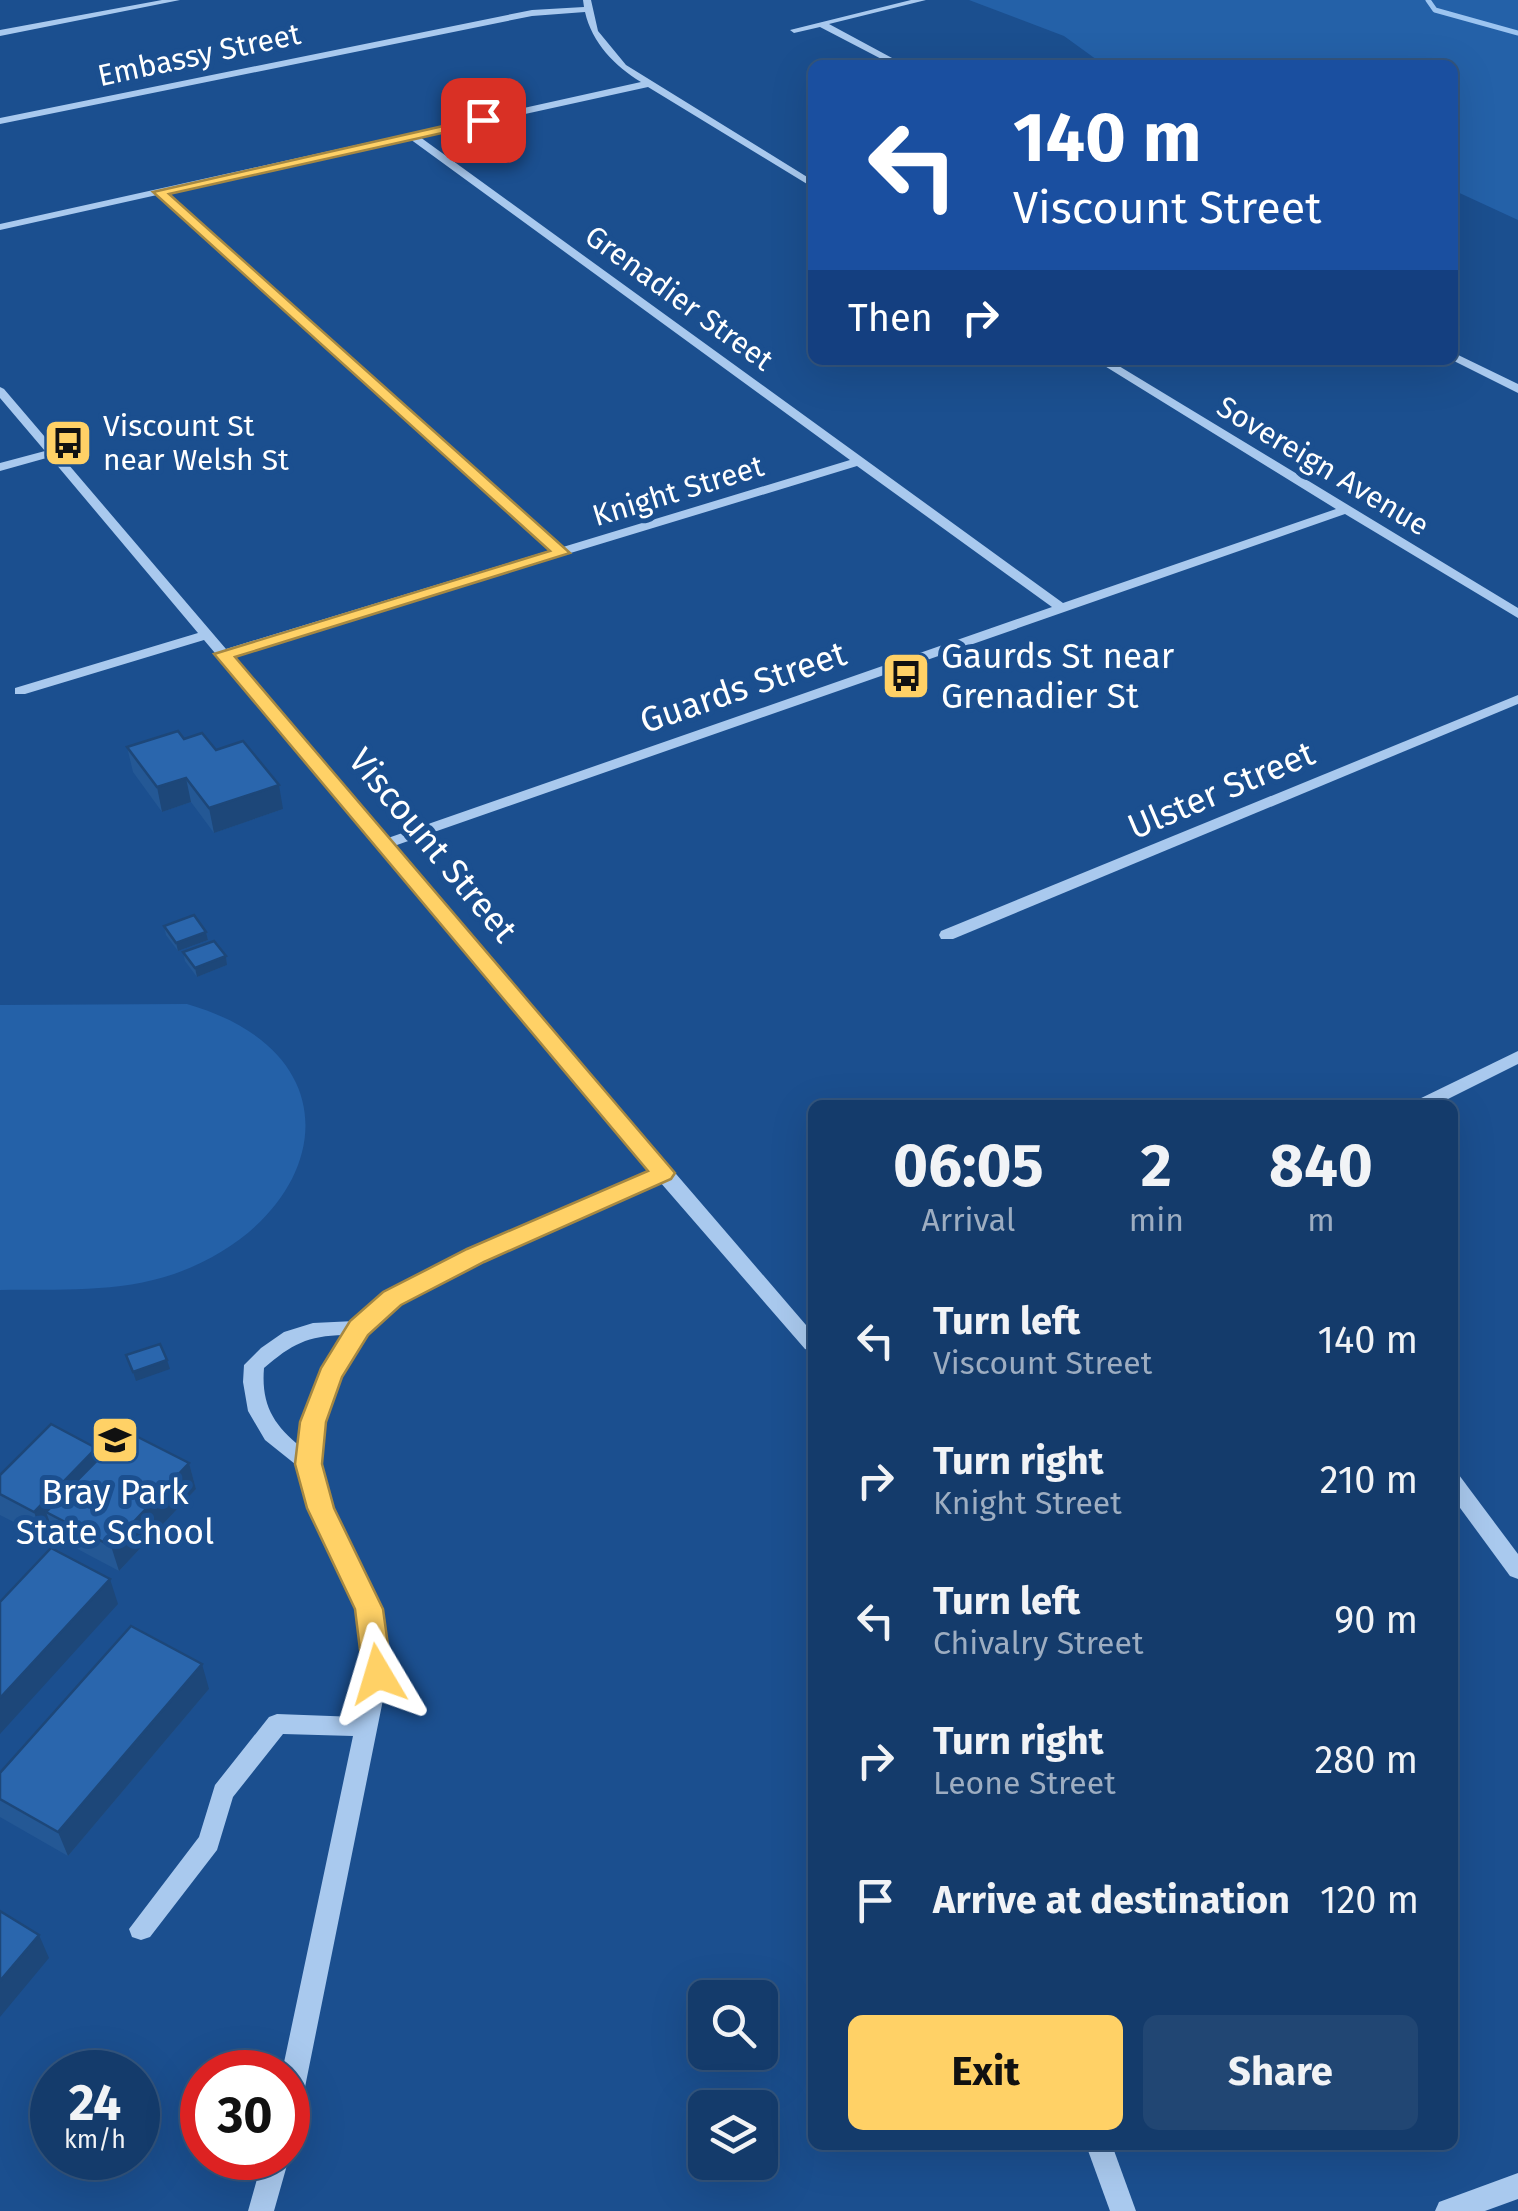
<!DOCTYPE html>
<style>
:root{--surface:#143b6b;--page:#214673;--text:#f1f3f6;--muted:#9dadc1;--line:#33557e;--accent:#ffd166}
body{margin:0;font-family:"Fira Sans",sans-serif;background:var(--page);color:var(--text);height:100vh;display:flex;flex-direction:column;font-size:38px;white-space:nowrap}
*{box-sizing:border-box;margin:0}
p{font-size:32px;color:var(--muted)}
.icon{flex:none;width:55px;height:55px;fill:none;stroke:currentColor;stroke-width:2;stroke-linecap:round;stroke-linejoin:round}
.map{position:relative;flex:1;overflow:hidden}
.details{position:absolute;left:808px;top:1100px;width:650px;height:1050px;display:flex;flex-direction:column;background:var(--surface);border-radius:15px;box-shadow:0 10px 40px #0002,0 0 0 2px var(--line)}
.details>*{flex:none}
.top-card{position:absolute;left:808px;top:60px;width:650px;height:305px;border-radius:15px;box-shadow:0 10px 40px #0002,0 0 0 2px var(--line);background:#1a4fa0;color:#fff;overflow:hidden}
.tools{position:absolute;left:688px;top:1980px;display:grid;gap:20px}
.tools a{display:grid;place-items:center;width:90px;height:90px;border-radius:15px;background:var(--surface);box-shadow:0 10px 40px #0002,0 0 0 2px var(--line);font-size:50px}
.speed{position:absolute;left:30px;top:2050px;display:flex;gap:20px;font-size:50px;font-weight:700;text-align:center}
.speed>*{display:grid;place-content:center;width:130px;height:130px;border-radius:50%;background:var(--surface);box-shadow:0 10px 40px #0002,0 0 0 2px var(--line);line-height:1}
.speed small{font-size:25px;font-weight:400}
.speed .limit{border:15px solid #d22;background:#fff;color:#111}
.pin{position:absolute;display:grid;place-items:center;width:85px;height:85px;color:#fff;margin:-42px;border-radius:20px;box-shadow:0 5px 15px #0006}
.me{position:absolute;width:110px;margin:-55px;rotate:353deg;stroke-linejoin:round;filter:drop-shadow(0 0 8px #0008)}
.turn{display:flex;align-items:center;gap:35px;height:210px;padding:0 40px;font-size:45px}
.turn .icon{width:130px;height:130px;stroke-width:2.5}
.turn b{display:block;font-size:70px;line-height:85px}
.then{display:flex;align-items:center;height:95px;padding:0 40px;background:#0003;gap:20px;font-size:38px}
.eta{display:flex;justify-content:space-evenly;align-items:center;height:170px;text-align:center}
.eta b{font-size:60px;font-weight:700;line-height:70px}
.cta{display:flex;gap:20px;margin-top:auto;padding:20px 40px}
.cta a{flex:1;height:115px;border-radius:15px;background:var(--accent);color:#111;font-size:40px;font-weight:700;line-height:115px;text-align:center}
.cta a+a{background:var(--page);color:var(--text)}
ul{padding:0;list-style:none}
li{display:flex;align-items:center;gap:30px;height:140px;padding:0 40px}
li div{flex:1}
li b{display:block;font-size:38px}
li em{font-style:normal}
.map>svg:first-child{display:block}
</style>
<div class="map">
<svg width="1518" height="2211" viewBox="0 0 1518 2211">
<rect width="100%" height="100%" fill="#1b4f8f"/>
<g fill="#2461a8">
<path d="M969,0h549v220l-65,-30 -1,-125h-348l-40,-29z"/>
<path d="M187,1004c180,52 138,217 -13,270 -55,19 -117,15 -174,16v-285z"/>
</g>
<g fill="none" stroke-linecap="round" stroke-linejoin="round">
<path stroke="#9cc4f0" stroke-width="5" d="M1428,0l7,10 83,23"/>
<g fill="#a9c9ee" fill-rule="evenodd">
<path d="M162,0h18l-180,36v-6z"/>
<path d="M583,0h8l7,31 28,34 186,115v7l-164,-100 -228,50 643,466 273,-94 -241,-149h14l409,248v10l-173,-104 -951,332 418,486v19l-7,-2 -145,-167 -177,78 -84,43 -33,30 -27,43 -16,47 -4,41 11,44 50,101 8,66 -87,432 -4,9 -9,4v-48h-6l71,-336 -70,-2 -50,63 -16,53 -67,87 -9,3 -9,-3 -3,-8 70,-92 16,-52 54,-68 8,-3 80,3 9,-42 -8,-66 -48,-101 -10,-40 -35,-28 -17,-29 -5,-29 1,-17 17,-17 23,-16 29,-9 42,-2 30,-28 84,-43 182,-79 -447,-531 -179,54h-10v-6l183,-55 -148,-176 -50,14v-8l45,-12 -45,-53v-11l4,2 222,260 325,-99 -394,-355 -157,35v-6l641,-142c-26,-16 -49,-39 -56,-70l-53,4 -532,108v-6l532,-108 52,-3zM410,139l440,321 -287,87 -397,-354zM857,466l195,141 -664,231 -156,-182zM344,1335c-22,36 -39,70 -43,112 -28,-22 -40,-43 -37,-79 28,-24 43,-32 80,-33z"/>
<path d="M911,0h15l-97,24 76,41h-12l-73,-38 -26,6 -4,-3z"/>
<path d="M1452,352l66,32v9l-66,-33z"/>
<path d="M1518,695v9l-565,235h-12l-2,-4 2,-4z"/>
<path d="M1518,1051v13l-82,41h-24l3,-4z"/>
<path d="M1452,1473l7,2 59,79v25l-8,-3 -58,-79z"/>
<path d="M1086,2145h26l24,66h-26z"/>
<path d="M288,2154l1,4 -15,53h-26l15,-53h25z"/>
<path d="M1518,2173v26l-33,12h-50l4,-9z"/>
</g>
</g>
<g fill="#245895">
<path d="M127,747l89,3 67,59 -69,24 -23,-31 -29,10 -29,-40z"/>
<path d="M164,926l42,6 2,8 -30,11 -12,-16z"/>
<path d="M183,952l43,4 1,9 -30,12 -12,-16z"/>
<path d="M96,1448l3,10 90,5 7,26 -77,82 -64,-34 -3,-9 -9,9 -43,-22v-40z"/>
<path d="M209,1689l-141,167 -68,-39v-44z"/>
</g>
<g fill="#1d4779">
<path d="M186,778l5,24 -29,10 -5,-25z"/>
<path d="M279,785l4,24 -69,24 -5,-25z"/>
<path d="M206,932l2,8 -30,11 -2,-8z"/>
<path d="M226,956l1,9 -30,12 -2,-9z"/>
<path d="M167,1360l3,9 -34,12 -3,-9z"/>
<path d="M96,1448l8,25 -58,39 6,16 -9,9 -9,-25z"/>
<path d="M189,1463l7,26 -77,82 -8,-25z"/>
<path d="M110,1579l8,25 -118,130v-36z"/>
<path d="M202,1664l7,25 -141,167 -10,-24z"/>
<path d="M39,1935l10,23 -49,59v-36z"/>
</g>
<g fill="#2a66ad" stroke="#1d4779" stroke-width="2.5">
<path d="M178,731l6,8 18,-6 14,17 27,-9 36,44 -70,23 -23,-30 -29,9 -30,-40z"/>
<path d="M194,915l12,17 -30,11 -12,-17z"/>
<path d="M214,941l12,15 -31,12 -12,-16z"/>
<path d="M160,1344l7,16 -34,12 -7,-17z"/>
<path d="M51,1424l45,24 -62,64 -34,-18v-19z"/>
<path d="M126,1431l63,32 -78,83 -65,-34z"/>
<path d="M51,1548l59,31 -110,119v-96z"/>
<path d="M131,1626l71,38 -144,168 -58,-33v-26z"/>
<path d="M0,1911l39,24 -39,46z"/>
</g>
<path fill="#ffd166" stroke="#a68842" stroke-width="2.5" d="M483,117l4,6 -318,71 401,359 -335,104 440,516 -4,6 -187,83 -83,43 -33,30 -26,42 -16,45 -4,42 12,44 49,101 9,65 -4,9 -10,4 -11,-4 -4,-9 -8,-65 -48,-101 -12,-44 5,-42 21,-54 29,-47 33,-29 84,-43 181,-78 -434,-517 336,-103 -397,-359z"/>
<defs>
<g id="bus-square" transform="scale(2.5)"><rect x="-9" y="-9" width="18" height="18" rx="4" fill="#ffd166" stroke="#1b4f8f"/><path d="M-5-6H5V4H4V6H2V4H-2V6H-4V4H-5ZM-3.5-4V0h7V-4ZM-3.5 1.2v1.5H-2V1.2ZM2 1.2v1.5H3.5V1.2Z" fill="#111"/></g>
<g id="school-square" transform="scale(2.5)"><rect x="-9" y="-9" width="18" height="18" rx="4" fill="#ffd166" stroke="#1b4f8f"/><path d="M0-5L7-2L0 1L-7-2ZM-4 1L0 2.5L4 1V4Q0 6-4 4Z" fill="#111"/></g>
</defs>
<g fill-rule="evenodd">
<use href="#bus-square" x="68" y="443"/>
<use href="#bus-square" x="906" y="676"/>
<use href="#school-square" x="115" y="1440"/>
</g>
<g text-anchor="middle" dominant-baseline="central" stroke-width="10" stroke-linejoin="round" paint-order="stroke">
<g font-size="30" fill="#fff" stroke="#1b4f8f">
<text transform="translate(199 55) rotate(-12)">Embassy Street</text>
<text transform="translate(679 298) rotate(36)">Grenadier Street</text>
<text transform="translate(1323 466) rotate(31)">Sovereign Avenue</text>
<text transform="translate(678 491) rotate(-17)">Knight Street</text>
</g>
<g font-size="30" fill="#fff" stroke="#1b4f8f" text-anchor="start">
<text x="103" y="426">Viscount St<tspan x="103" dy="34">near Welsh St</tspan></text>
</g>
<g font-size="35" fill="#fff" stroke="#1b4f8f" text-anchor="start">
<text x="941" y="656">Gaurds St near<tspan x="941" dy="40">Grenadier St</tspan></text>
<text x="115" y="1492" text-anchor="middle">Bray Park<tspan x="115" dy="40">State School</tspan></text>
</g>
<g font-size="35" fill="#fff" stroke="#1b4f8f">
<text transform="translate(743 687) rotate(-19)">Guards Street</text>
<text transform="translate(1221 790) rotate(-23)">Ulster Street</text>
<text transform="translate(433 845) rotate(50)">Viscount Street</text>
</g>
</g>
</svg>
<div class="tools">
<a><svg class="icon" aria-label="search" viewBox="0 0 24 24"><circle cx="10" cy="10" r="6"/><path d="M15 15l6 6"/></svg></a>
<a><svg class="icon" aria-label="layers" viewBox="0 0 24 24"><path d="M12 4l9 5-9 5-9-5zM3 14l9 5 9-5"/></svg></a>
</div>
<div class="speed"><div>24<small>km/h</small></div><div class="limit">30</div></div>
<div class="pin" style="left:483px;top:120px;background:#d93025"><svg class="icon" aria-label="arrive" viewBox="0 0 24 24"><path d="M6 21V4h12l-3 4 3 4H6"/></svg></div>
<svg class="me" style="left:378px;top:1674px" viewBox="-20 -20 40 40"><path d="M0-17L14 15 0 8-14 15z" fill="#ffd166" stroke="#fff" stroke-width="4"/></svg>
<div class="top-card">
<div class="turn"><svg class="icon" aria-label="left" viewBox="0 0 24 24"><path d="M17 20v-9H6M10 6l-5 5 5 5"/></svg><div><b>140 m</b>Viscount Street</div></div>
<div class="then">Then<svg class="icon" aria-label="right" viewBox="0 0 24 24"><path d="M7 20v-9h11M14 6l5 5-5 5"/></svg></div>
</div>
<section class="details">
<div class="eta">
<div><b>06:05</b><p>Arrival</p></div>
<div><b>2</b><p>min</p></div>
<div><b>840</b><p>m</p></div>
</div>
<ul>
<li><svg class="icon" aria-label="left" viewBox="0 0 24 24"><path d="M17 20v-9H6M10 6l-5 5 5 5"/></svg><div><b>Turn left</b><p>Viscount Street</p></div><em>140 m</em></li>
<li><svg class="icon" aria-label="right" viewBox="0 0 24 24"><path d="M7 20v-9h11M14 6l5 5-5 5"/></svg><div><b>Turn right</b><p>Knight Street</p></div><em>210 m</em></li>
<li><svg class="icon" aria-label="left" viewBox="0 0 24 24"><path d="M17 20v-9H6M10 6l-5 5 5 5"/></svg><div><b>Turn left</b><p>Chivalry Street</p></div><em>90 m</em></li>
<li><svg class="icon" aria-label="right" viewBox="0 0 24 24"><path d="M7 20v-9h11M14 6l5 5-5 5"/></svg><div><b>Turn right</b><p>Leone Street</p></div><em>280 m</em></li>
<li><svg class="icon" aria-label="arrive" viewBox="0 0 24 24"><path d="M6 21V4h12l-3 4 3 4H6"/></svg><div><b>Arrive at destination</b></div><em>120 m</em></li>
</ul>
<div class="cta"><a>Exit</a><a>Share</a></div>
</section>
</div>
